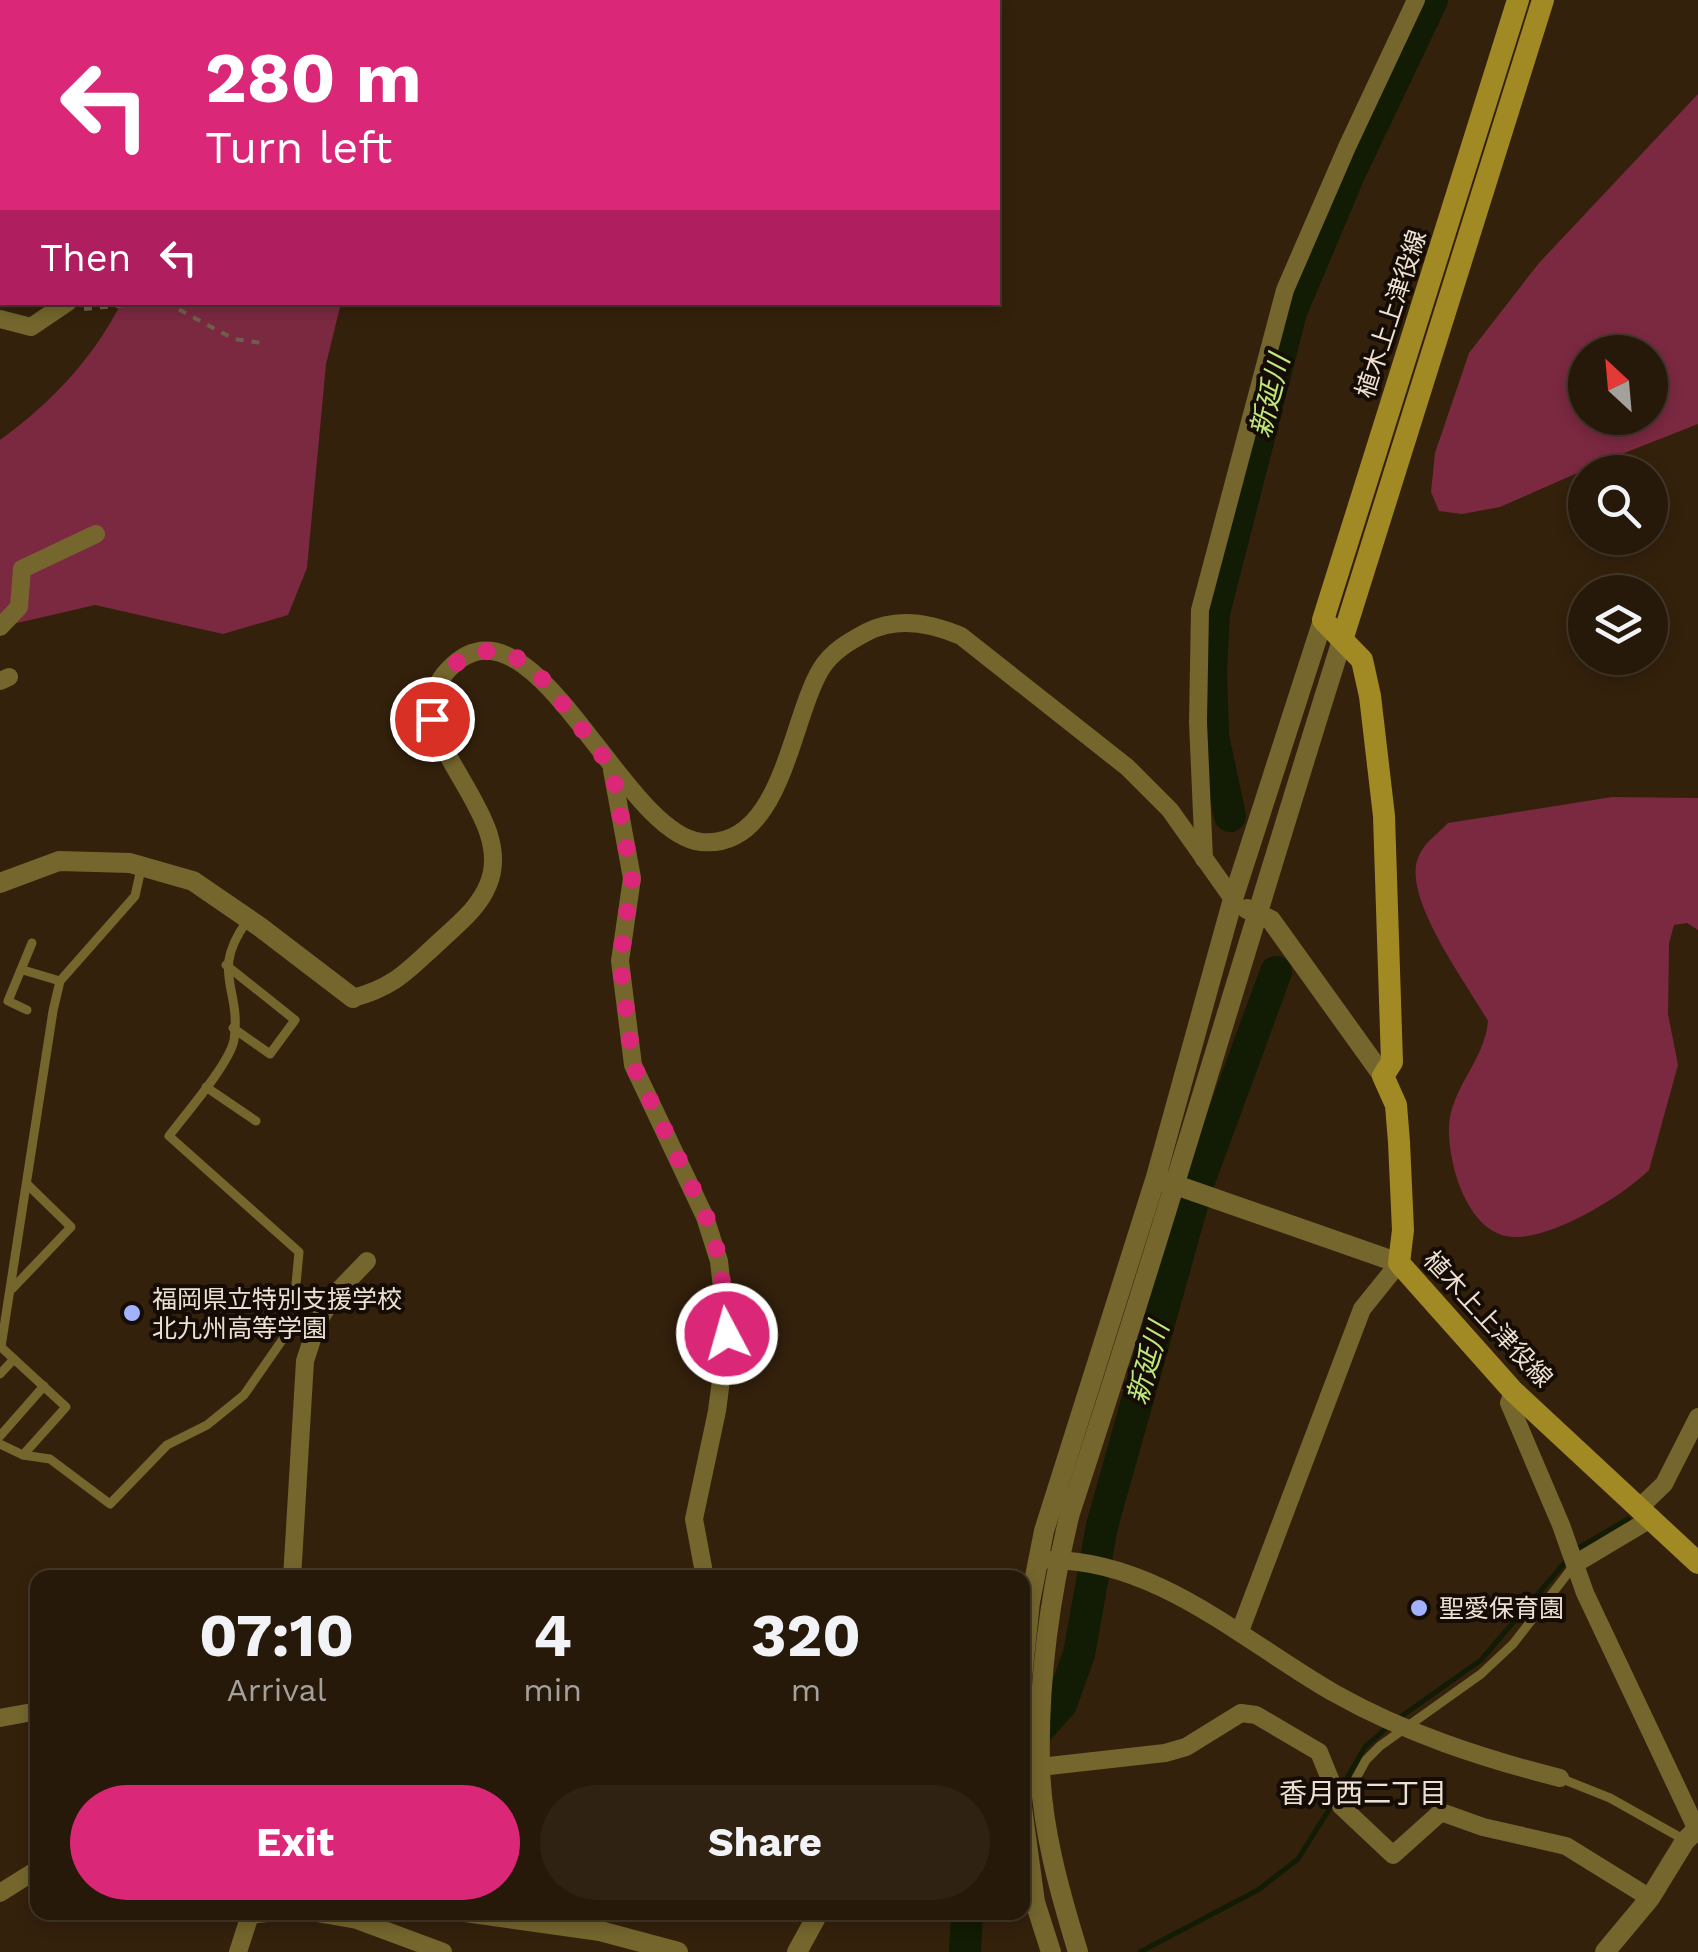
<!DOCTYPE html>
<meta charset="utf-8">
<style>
:root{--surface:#271909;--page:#2f2212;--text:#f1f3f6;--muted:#a4a09c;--line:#43382a;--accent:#db2777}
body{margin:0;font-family:"Work Sans","Noto Sans JP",sans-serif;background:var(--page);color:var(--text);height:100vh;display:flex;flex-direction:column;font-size:38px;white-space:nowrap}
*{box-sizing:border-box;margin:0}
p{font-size:32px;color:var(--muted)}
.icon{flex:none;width:55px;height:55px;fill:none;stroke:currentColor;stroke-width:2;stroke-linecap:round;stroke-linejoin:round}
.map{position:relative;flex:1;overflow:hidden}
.side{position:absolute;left:30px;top:1570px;width:1000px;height:350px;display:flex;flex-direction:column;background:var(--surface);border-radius:20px;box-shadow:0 5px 15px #0003,0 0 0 2px var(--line)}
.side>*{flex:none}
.top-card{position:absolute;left:0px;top:0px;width:1000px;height:305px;box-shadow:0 5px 15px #0003,0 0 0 2px var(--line);background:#db2777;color:#fff;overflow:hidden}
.needle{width:65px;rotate:334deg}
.buttons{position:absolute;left:1568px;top:335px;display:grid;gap:20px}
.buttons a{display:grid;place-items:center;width:100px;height:100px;border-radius:50%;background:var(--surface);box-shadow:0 5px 15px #0003,0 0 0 2px var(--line);font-size:50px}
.pin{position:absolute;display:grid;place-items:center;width:85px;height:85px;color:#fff;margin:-42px;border:5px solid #fff;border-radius:50%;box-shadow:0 2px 10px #0007}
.me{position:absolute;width:110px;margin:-55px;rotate:354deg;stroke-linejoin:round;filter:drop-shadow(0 0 8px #0008)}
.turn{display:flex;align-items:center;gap:35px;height:210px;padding:0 40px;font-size:45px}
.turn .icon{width:130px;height:130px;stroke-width:2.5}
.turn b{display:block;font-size:70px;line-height:85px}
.then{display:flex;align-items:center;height:95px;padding:0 40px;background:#0003;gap:20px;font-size:38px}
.eta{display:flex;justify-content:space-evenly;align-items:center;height:170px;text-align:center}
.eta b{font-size:60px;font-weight:700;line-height:70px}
.action{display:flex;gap:20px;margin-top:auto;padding:20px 40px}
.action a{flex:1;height:115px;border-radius:60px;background:var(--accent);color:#fff;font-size:40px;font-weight:700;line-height:115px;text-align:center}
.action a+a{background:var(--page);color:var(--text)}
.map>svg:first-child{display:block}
</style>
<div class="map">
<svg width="1698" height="1952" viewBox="0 0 1698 1952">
<rect width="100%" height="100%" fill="#34210c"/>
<g fill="#7a2941" fill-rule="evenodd">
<path d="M192,0h187l-187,2z"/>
<path d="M1698,94v330l-89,35 -109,48 -38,7 -23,-3 -8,-19 4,-39 34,-100 70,-90zM1585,352h65v66h-65z"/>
<path d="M121,303h220l-15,61 -19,204 -19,47 -65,19 -128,-29 -95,22v-187c49,-35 94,-82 121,-137z"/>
<path d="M1612,797l86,1v132l-11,-7 -13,2 -5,18 -1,71 10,51 -29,105c-26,26 -105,75 -143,66 -40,-9 -58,-73 -57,-109 1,-38 36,-67 39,-106 -20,-36 -86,-123 -70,-163 6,-16 19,-23 30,-35z"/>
</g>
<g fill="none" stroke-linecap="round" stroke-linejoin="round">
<g stroke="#121b03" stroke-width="5">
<path d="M1575,1550l53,-31"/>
<path d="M1399,1718l82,-58 87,-101"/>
<path d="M1340,1790l25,-43 25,-22"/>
<path d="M1140,1952l118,-62 40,-31 37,-59"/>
</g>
<g stroke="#121b03" stroke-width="32">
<path d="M1230,816l-17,-80 -2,-64 3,-59 77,-301 59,-140 82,-172"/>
<path d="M1022,1748l39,-44 18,-50 23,-128 96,-342 78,-212"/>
<path d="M965,1952l2,-40"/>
</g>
<g stroke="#6f5e4c" stroke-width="4" stroke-dasharray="8 8" stroke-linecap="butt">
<path d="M165,302l69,37 28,4"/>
<path d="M84,309l77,-7"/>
</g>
<g stroke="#74662d" stroke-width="9">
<path d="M226,965l69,55 -25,34 -37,-26"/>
<path d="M23,970l37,11"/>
<path d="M27,1010l-19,-9 24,-58"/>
<path d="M206,1087l50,34"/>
<path d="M12,1289l59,-62 -44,-43"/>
<path d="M0,1374l14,-15"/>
<path d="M0,1436l44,-50"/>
<path d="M0,1444l23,11 27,4 60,45 57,-59 40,-20 37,-30 48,-69 7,-74 -130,-116c15,-20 61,-73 65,-96 8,-53 -25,-66 13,-119"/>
<path d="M23,1455l43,-48 -65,-60 52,-336 7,-30 75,-85 6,-27"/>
<path d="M1560,1778l50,20 73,41"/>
<path d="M1342,1804l24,-44 14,-14 101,-72 32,-30 62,-80"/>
</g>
<g stroke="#74662d" stroke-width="18">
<path d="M193,2l1,-2"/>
<path d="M0,164l2,1"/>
<path d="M0,319l31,8 37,-25"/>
<path d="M0,627l19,-20 3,-38 74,-35"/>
<path d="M0,681l9,-4"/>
<path d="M612,770l20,108 -12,83 13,104 72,152 14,44 8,73 -10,77 -23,108 11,59"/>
<path d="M1204,859l-6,-137 2,-112 85,-320 62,-143 69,-147"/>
<path d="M353,998c42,-11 55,-28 86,-56 19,-18 39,-33 49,-57 32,-74 -99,-153 -40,-215 84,-90 173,164 253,172 81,8 89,-122 120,-173 11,-18 29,-28 46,-37 31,-16 64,-9 94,4l166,131 43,43 63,89"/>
<path d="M1513,1391l-4,12 52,122 24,68 113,239"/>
<path d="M1640,1507l24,-23 34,-67"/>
<path d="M1049,1560c109,0 194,81 285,133 71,40 147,65 226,85"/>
<path d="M1575,1564l77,-46"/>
<path d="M292,1578l13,-217 13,-40 21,-31 28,-29"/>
<path d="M1240,1631l122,-322 37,-46"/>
<path d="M0,1718l38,-7"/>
<path d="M1040,1767l125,-14 21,-6 55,-34 15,2 63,37 22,54 52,49 48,-43 42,15 83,19 84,52"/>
<path d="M0,1893l38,-24"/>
<path d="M311,1912l46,8 86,32"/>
<path d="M238,1952l12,-37 26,-3"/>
</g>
<g stroke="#74662d" stroke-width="20">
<path d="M0,883l59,-22 71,2 63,18 67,46 93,71"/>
<path d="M1247,909l24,11 112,156"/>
<path d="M1167,1182l232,81"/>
<path d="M1022,1678l8,-76 14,-71 112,-354 77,-278 90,-279"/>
<path d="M1022,1807l13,95 16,50"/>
<path d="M465,1912l135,19 78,21"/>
<path d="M797,1952l22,-40"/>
<path d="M1078,1952c-18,-59 -37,-125 -38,-188 -2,-84 10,-169 30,-251 96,-290 181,-584 273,-876"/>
<path d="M1605,1952l45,-54 35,-57 13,-13"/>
</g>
<g stroke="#a18a24" stroke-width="22">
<path d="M1518,0l-195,620 39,40 8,36 14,120 8,246 -9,14 13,29 3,37 4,88 -4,33 114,128 185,172"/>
<path d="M1343,637l200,-637"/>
</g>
</g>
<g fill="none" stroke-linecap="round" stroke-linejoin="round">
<path stroke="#db2777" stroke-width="18" stroke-dasharray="0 32.4" d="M432,719l2,-24 12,-24 21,-16 26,-5 21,6 18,13 17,17 63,82 20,110 -12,83 13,104 73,151 14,44 7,74"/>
</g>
<g fill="#a3b2fd" stroke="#150c05" stroke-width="4">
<circle cx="132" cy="1313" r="10"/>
<circle cx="1419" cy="1608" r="10"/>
</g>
<g text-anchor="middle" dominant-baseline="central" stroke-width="8" stroke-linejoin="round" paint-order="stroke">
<g font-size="25" fill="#ede0d3" stroke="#150c05">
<text transform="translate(1391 314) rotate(-72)">植木上上津役線</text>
<text transform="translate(1488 1319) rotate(47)">植木上上津役線</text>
</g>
<g font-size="25" fill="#ede0d3" stroke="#150c05" text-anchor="start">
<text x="152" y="1299">福岡県立特別支援学校<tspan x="152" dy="29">北九州高等学園</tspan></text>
<text x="1439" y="1608">聖愛保育園</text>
</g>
<g font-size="28" font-style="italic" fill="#bfe87b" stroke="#150c05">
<text transform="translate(1270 396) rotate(-76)">新延川</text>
<text transform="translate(1148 1363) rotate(-74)">新延川</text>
</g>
<g font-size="28" fill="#ede0d3" stroke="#150c05">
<text x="1363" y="1793">香月西二丁目</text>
</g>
</g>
</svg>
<div class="buttons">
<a><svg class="needle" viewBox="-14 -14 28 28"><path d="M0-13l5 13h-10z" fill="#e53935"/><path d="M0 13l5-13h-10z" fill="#a4a09c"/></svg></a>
<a><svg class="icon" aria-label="search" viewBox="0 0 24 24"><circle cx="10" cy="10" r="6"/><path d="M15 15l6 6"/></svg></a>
<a><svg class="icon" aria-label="layers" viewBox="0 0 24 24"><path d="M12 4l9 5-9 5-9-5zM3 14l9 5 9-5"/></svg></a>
</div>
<div class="pin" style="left:432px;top:719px;background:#d93025"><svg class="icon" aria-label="arrive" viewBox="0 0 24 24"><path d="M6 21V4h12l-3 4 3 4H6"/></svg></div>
<svg class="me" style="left:727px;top:1334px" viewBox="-20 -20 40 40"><circle r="17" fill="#db2777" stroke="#fff" stroke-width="3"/><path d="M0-11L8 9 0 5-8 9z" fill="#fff"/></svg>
<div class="top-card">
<div class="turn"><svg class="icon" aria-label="left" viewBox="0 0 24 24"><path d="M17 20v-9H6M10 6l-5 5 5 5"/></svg><div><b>280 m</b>Turn left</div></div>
<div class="then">Then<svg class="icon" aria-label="left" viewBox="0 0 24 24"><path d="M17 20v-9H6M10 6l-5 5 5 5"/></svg></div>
</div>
<section class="side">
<div class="eta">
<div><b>07:10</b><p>Arrival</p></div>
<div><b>4</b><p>min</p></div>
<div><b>320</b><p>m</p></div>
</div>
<div class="action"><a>Exit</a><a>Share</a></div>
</section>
</div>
